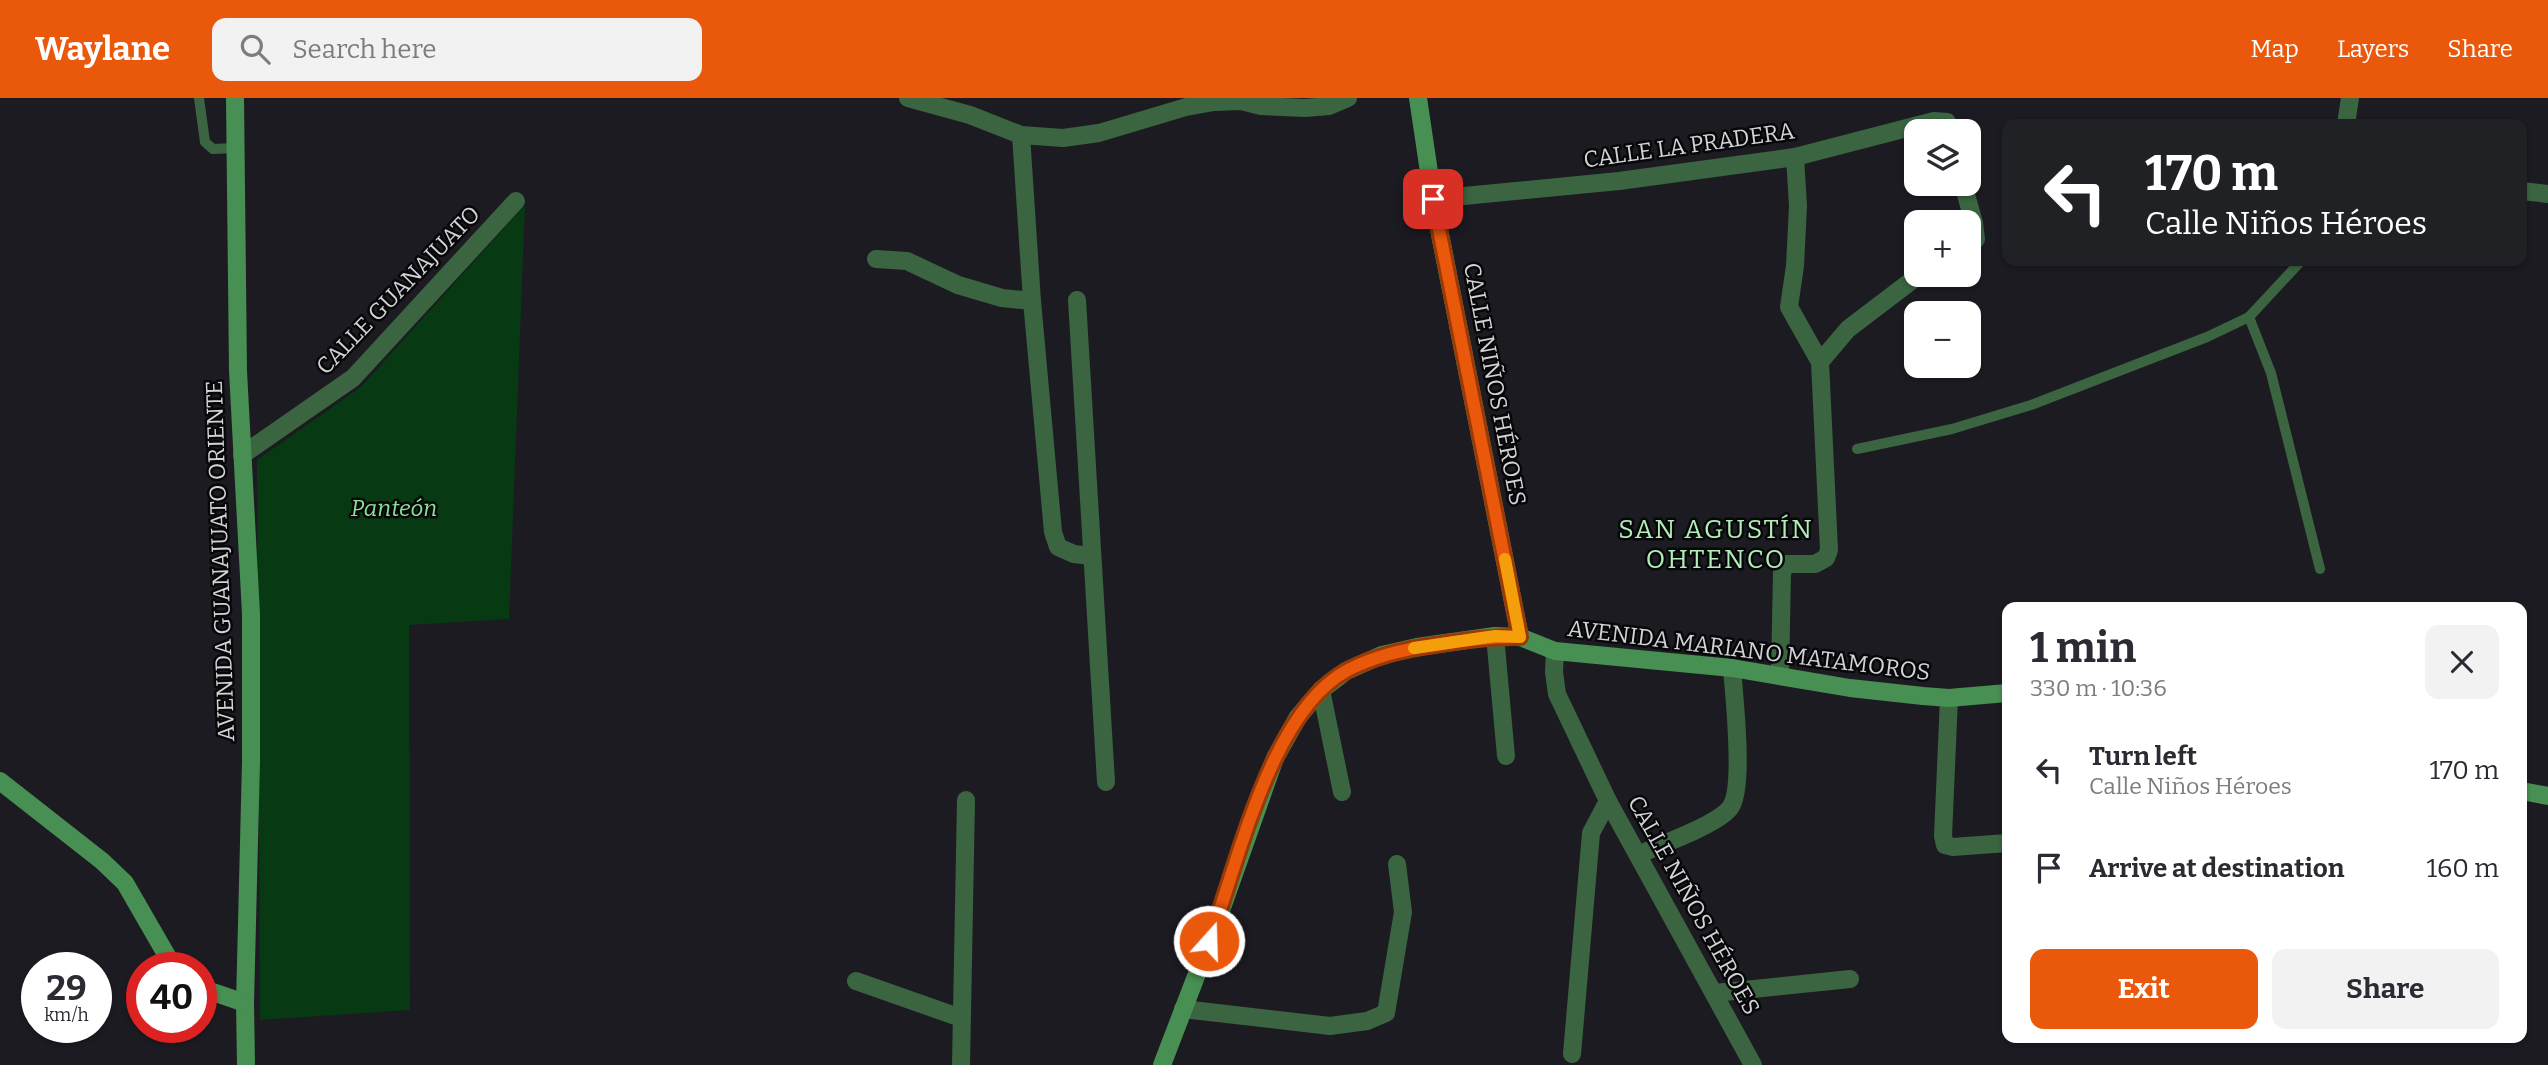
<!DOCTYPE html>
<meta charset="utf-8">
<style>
:root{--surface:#fff;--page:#f2f2f3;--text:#2b2b33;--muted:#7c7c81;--accent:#ea580c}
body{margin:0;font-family:Bitter,serif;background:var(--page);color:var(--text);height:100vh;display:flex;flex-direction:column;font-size:26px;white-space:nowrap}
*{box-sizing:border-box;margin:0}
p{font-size:23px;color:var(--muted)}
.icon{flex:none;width:38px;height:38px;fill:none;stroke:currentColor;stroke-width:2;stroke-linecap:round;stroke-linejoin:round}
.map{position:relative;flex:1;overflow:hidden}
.panel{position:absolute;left:2002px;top:504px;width:525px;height:441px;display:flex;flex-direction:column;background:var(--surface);border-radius:14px;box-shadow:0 2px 5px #0004}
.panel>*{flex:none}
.banner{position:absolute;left:2002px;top:21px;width:525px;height:147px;border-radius:14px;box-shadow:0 2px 5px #0004;background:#202124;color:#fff;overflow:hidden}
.tools{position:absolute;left:1904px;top:21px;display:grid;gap:14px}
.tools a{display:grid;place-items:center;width:77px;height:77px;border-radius:14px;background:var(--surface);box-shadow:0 2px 5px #0004;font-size:35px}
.speed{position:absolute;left:21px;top:854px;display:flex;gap:14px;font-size:35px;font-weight:700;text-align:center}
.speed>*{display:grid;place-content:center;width:91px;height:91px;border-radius:50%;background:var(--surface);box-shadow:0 2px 5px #0004;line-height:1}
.speed small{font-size:18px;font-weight:400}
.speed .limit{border:10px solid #d22;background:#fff;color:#111}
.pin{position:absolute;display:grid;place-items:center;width:60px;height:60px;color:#fff;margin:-30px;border-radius:14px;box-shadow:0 4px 10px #0006}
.me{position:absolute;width:77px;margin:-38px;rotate:20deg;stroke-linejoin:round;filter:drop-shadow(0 0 5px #0008)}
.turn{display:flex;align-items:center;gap:24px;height:147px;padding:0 28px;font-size:32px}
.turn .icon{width:91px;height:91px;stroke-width:2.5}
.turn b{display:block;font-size:49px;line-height:60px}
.round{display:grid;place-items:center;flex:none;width:74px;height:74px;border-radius:14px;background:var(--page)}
.overview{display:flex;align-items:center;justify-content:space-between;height:119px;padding:0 28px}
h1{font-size:42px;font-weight:700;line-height:52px}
.action{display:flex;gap:14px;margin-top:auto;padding:14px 28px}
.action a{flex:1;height:80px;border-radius:14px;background:var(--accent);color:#fff;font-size:28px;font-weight:700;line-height:80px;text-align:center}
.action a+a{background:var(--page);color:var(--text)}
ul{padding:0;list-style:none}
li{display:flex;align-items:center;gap:21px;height:98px;padding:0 28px}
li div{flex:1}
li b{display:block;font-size:26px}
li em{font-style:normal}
header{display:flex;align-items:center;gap:42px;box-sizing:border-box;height:98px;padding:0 35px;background:var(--accent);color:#fff}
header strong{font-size:33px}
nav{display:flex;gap:38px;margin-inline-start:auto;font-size:24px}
.search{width:490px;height:63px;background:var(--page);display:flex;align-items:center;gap:18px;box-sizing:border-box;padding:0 24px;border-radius:14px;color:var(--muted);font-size:26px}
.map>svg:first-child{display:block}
</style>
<header>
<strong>Waylane</strong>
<div class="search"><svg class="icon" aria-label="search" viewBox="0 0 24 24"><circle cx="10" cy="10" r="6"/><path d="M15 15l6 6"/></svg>Search here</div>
<nav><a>Map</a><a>Layers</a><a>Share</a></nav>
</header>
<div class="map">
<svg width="2548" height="967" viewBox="0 0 2548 967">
<rect width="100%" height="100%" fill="#1d1b22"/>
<path fill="#073913" d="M525,107l-16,414 -100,6 1,385 -150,10 -3,-560 104,-73z"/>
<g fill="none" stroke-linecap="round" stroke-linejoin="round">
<g stroke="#3a6540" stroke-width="10">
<path d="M199,0l6,44 8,7 22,-1"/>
<path d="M2249,219l22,56 49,196"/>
<path d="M1857,351l95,-20 79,-24 176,-68 42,-20 52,-56"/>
</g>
<g stroke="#3a6540" stroke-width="18">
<path d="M908,0l62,17 51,20 42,3 36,-5 87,-26 28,-5 27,-1 20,5 44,2 24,-2 19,-8"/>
<path d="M2346,26l4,-26"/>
<path d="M1021,37l11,166 21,231 5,15 16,7 17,2"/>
<path d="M1795,59l3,49 -3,60 -6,41 31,55 28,-33 71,-54"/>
<path d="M1963,86l11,39 2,16 -7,8"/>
<path d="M2522,93l26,3"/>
<path d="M1433,101l186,-18 176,-24 139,-36 13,1 5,9"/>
<path d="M876,161l31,2 51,24 44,13 30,3"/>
<path d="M1077,202l29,482"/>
<path d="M242,357l111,-77 163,-177"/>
<path d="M1495,538l11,120"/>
<path d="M1555,553l-1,21 3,22 51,107 145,264"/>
<path d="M1780,577l2,-103 5,-8h28l11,-6 3,-8 -9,-188"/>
<path d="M1321,592l21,102"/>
<path d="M1949,600l-6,138 2,9 8,2 54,-4"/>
<path d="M1638,757c21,-10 79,-30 92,-47 15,-19 4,-112 2,-140"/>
<path d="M856,883l105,37"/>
<path d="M1715,895l135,-14"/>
<path d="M1183,911l147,17 37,-5 19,-8 17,-101 -6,-48"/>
<path d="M1572,956l19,-221 17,-32"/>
<path d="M961,967l5,-265"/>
</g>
<g stroke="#478f53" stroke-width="18">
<path d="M235,0l3,273 13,243v148l-6,241 1,62"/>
<path d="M1418,0l15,101 87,438"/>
<path d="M0,683l102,80 23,22 49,85"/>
<path d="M2522,693l26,5"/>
<path d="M201,890l44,15"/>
<path d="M1162,967l56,-146 57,-161 23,-41 23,-27 25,-19 36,-16 35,-8 78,-11 25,1 35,14 177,17 118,20 73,8 26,2 58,-5"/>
</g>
</g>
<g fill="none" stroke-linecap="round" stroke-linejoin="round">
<g stroke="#983908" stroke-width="18">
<path id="route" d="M1209,843c30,-78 61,-230 139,-271 27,-14 57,-21 87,-25 29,-5 56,-9 85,-8l-87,-438"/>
</g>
<use href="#route" stroke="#ea580c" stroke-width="12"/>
<path stroke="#f59e0b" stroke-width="12" d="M1414,550l81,-12 25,1 -15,-78"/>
</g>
<g text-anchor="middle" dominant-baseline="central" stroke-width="5" stroke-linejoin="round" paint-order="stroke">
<g font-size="23" fill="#d3d2d7" stroke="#070709">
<text transform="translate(1689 47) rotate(-8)">CALLE LA PRADERA</text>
<text transform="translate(398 192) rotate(-46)">CALLE GUANAJUATO</text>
<text transform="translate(1495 286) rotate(79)">CALLE NIÑOS HÉROES</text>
<text transform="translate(220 463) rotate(-92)">AVENIDA GUANAJUATO ORIENTE</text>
<text transform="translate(1749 552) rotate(7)">AVENIDA MARIANO MATAMOROS</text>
<text transform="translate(1694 807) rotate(61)">CALLE NIÑOS HÉROES</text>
</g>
<g font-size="23" font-style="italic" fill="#88e494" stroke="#070709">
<text x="394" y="410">Panteón</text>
</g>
<g font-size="26" letter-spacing="2" fill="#afeeb6" stroke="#070709">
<text x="1716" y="431">SAN AGUSTÍN<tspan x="1716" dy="30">OHTENCO</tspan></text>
</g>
</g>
</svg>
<div class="tools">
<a><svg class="icon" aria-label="layers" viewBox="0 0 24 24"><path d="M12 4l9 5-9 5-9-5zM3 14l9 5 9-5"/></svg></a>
<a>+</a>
<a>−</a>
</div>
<div class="speed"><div>29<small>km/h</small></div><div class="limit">40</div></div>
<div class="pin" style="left:1433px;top:101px;background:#d93025"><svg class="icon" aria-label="arrive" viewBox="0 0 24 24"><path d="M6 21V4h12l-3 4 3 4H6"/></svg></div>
<svg class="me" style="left:1209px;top:843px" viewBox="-20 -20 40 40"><circle r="17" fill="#ea580c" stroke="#fff" stroke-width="3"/><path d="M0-11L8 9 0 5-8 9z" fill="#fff"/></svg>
<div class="banner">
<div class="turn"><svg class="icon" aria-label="left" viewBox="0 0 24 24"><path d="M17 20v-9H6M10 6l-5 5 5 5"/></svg><div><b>170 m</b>Calle Niños Héroes</div></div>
</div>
<section class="panel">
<div class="overview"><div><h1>1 min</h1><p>330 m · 10:36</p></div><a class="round"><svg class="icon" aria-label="close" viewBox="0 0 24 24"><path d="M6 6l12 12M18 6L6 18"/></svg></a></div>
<ul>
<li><svg class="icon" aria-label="left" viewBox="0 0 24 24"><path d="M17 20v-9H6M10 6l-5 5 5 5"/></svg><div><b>Turn left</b><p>Calle Niños Héroes</p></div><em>170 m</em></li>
<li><svg class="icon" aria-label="arrive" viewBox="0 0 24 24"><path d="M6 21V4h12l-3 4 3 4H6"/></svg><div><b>Arrive at destination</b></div><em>160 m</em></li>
</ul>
<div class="action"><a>Exit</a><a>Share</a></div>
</section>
</div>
